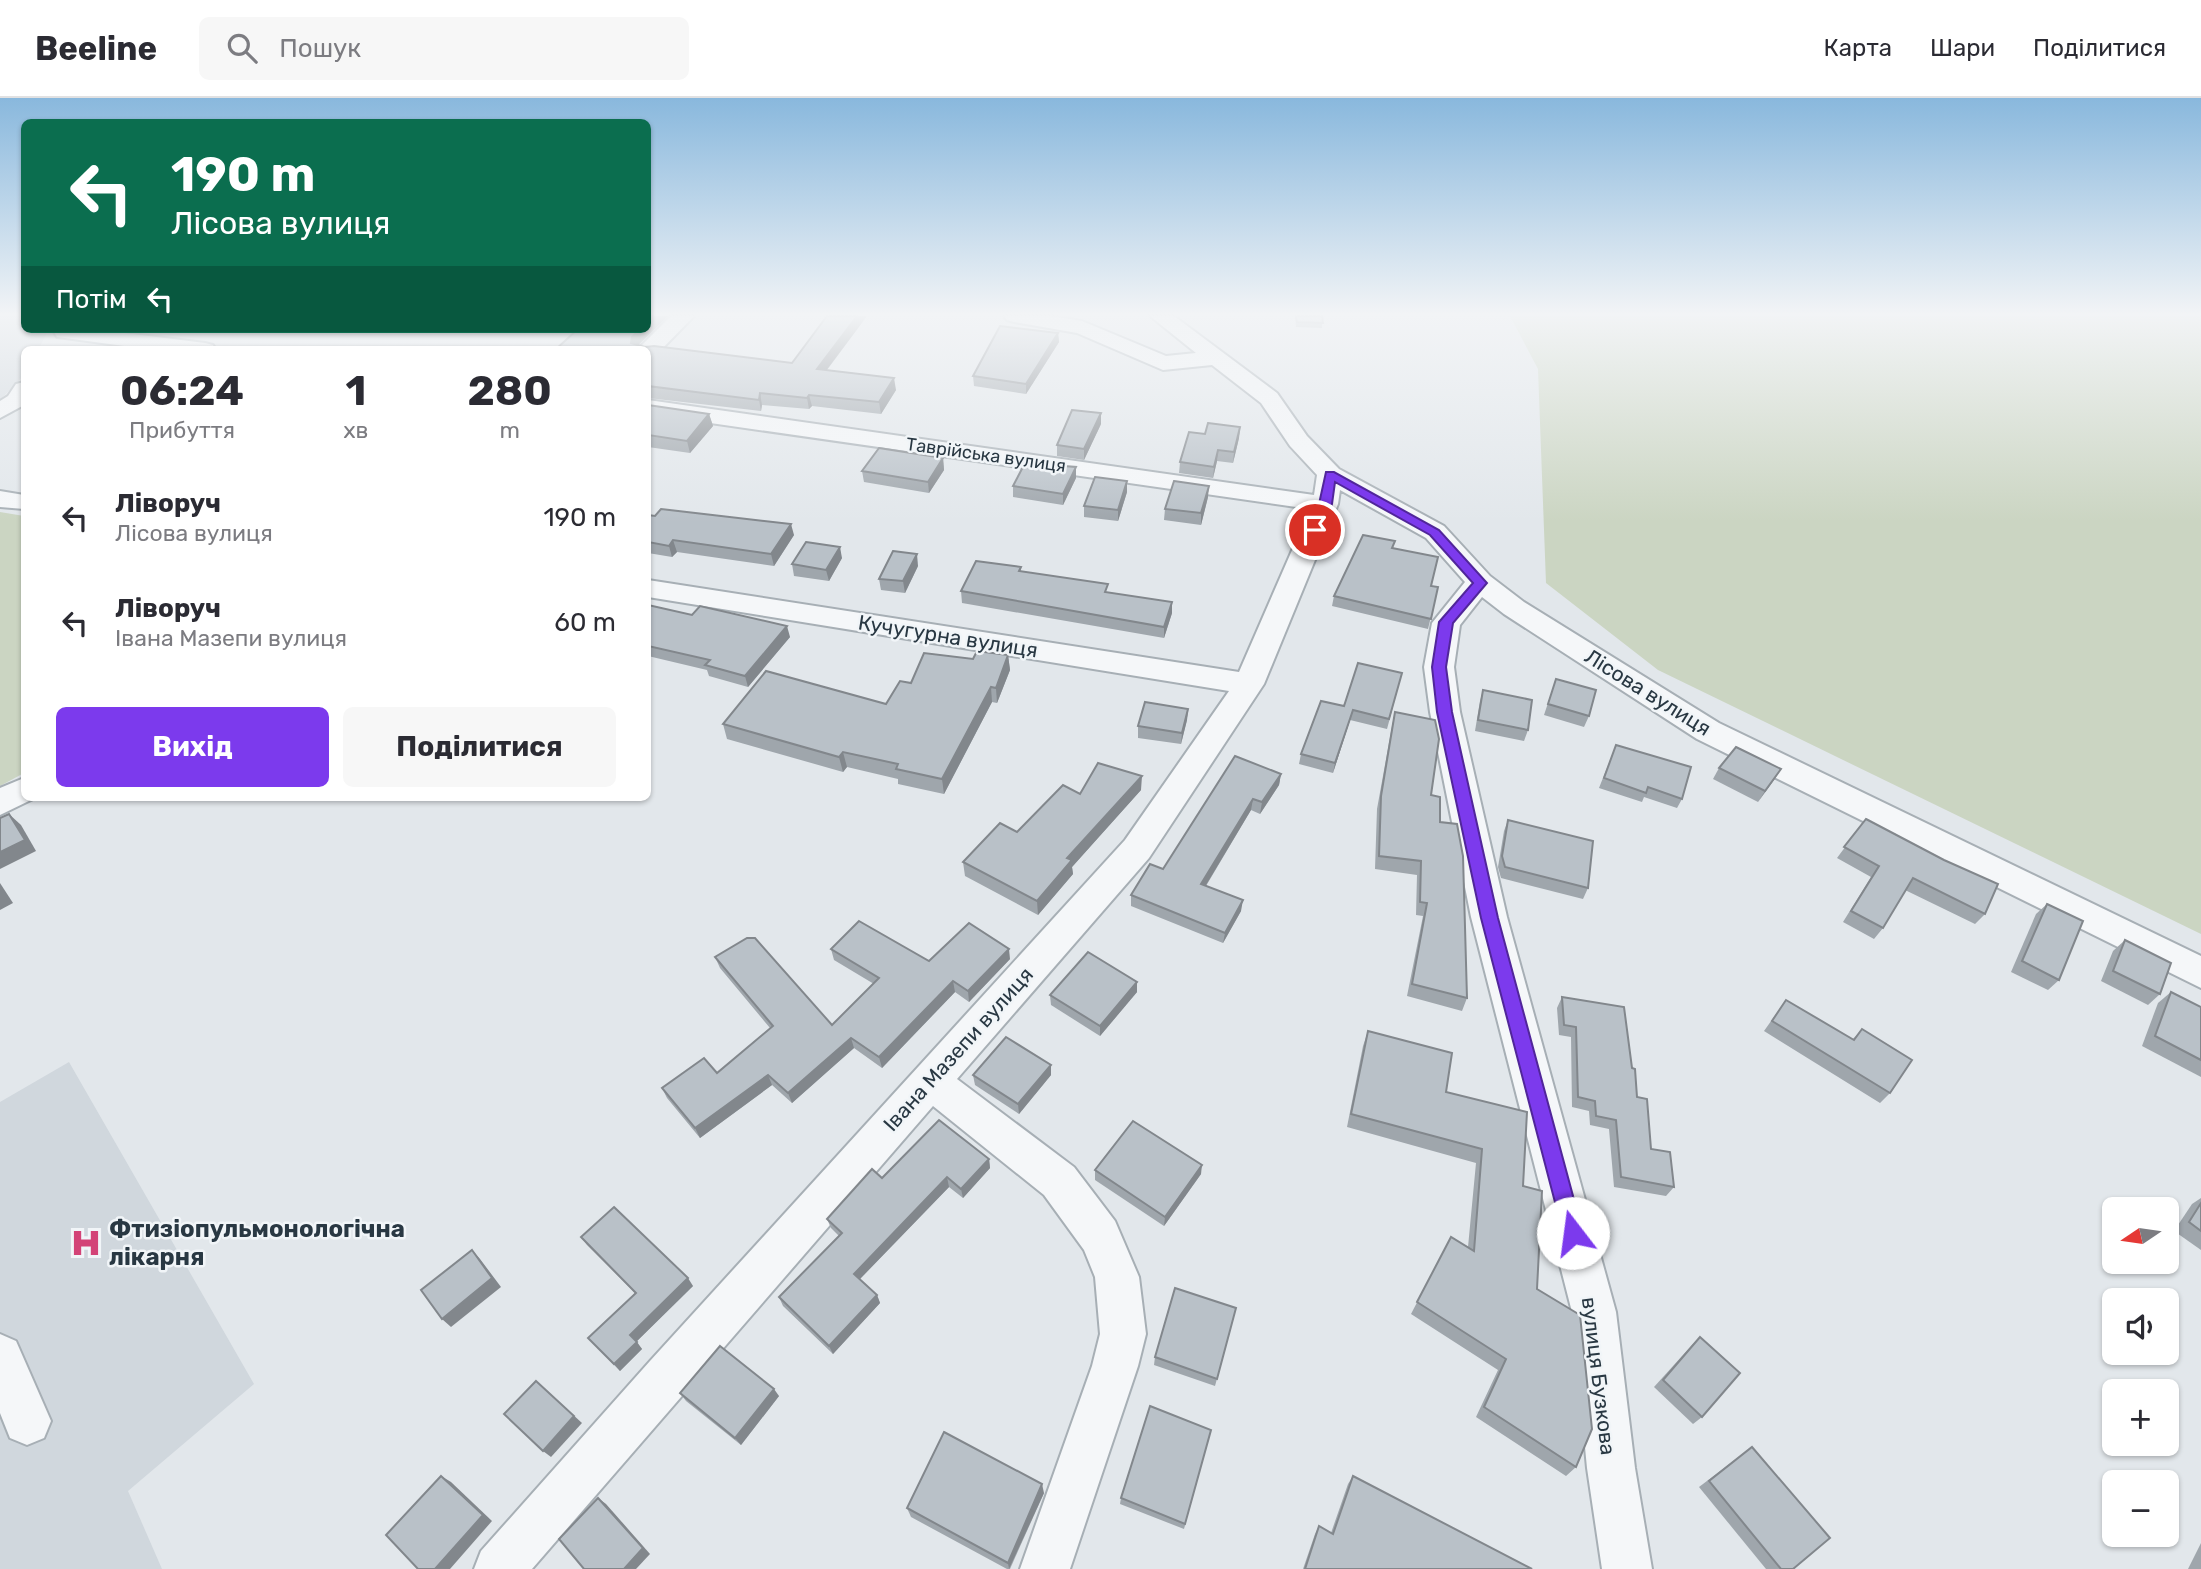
<!DOCTYPE html>
<html lang="uk">
<meta charset="utf-8">
<style>
:root{--surface:#fff;--page:#f7f7f7;--text:#2b2b33;--muted:#7c7c81;--line:#e1e1e2;--accent:#7c3aed}
body{margin:0;font-family:Rubik,sans-serif;background:var(--page);color:var(--text);height:100vh;display:flex;flex-direction:column;font-size:26px;white-space:nowrap}
*{box-sizing:border-box;margin:0}
p{font-size:23px;color:var(--muted)}
.icon{flex:none;width:38px;height:38px;fill:none;stroke:currentColor;stroke-width:2;stroke-linecap:round;stroke-linejoin:round}
.map{position:relative;flex:1;overflow:hidden}
.panel{position:absolute;left:21px;top:248px;width:630px;height:455px;display:flex;flex-direction:column;background:var(--surface);border-radius:10px;box-shadow:0 2px 5px #0004}
.panel>*{flex:none}
.top-card{position:absolute;left:21px;top:21px;width:630px;height:214px;border-radius:10px;box-shadow:0 2px 5px #0004;background:#0b6e4f;color:#fff;overflow:hidden}
.needle{width:46px;rotate:257deg}
.fabs{position:absolute;left:2102px;top:1099px;display:grid;gap:14px}
.fabs a{display:grid;place-items:center;width:77px;height:77px;border-radius:10px;background:var(--surface);box-shadow:0 2px 5px #0004;font-size:35px}
.pin{position:absolute;display:grid;place-items:center;width:60px;height:60px;color:#fff;margin:-30px;border:4px solid #fff;border-radius:50%;box-shadow:0 2px 7px #0007}
.me{position:absolute;width:77px;margin:-38px;rotate:345deg;stroke-linejoin:round;filter:drop-shadow(0 0 5px #0008)}
.turn{display:flex;align-items:center;gap:24px;height:147px;padding:0 35px;font-size:32px}
.turn .icon{width:91px;height:91px;stroke-width:2.5}
.turn b{display:block;font-size:49px;line-height:60px}
.then{display:flex;align-items:center;height:66px;padding:0 35px;background:#0003;gap:14px;font-size:26px}
.eta{display:flex;justify-content:space-evenly;align-items:center;height:119px;text-align:center}
.eta b{font-size:42px;font-weight:700;line-height:49px}
.primary-button{display:flex;gap:14px;margin-top:auto;padding:14px 35px}
.primary-button a{flex:1;height:80px;border-radius:10px;background:var(--accent);color:#fff;font-size:28px;font-weight:700;line-height:80px;text-align:center}
.primary-button a+a{background:var(--page);color:var(--text)}
ul{padding:0;list-style:none}
li{display:flex;align-items:center;gap:21px;height:105px;padding:0 35px}
li div{flex:1}
li b{display:block;font-size:26px}
li em{font-style:normal}
header{display:flex;align-items:center;gap:42px;box-sizing:border-box;height:98px;padding:0 35px;background:var(--surface);border-bottom:2px solid var(--line)}
header strong{font-size:33px}
nav{display:flex;gap:38px;margin-inline-start:auto;font-size:24px}
.search{width:490px;height:63px;background:var(--page);display:flex;align-items:center;gap:18px;box-sizing:border-box;padding:0 24px;border-radius:10px;color:var(--muted);font-size:26px}
.map>svg:first-child{display:block}
</style>
<header>
<strong>Beeline</strong>
<div class="search"><svg class="icon" aria-label="search" viewBox="0 0 24 24"><circle cx="10" cy="10" r="6"/><path d="M15 15l6 6"/></svg>Пошук</div>
<nav><a>Карта</a><a>Шари</a><a>Поділитися</a></nav>
</header>
<div class="map">
<svg width="2201" height="1471" viewBox="0 0 2201 1471">
<rect width="100%" height="100%" fill="#e2e7eb"/>
<g fill="#d0d7dd">
<path d="M0,218h24v13h25l-11,21h-14v25l-24,25z"/>
<path d="M69,964l185,322 -126,107 34,78h-162v-467z"/>
</g>
<g fill="#cbd5c2">
<path d="M1510,218h691v618l-543,-264 -112,-87 -8,-214z"/>
<path d="M0,414l24,4v257l-24,13z"/>
</g>
<g fill="none" stroke-linecap="round" stroke-linejoin="round">
<g stroke="#a7afb5" stroke-width="4">
<g id="street">
<path d="M671,218h23l-38,39 -8,1v-6h-11z"/>
<path d="M1004,218h47l31,5 84,35 30,-3 -46,-37h24l103,77 30,43 32,33 105,57 46,50 34,26 195,121 482,233v32l-504,-249 -193,-125 -22,-17 -22,28 -6,42 6,45 47,205 109,395 19,156 17,101h-50l-15,-101 -15,-156 -101,-395 -41,-205 -6,-45 8,-44 33,-41 -39,-44 -86,-48 -2,14 -74,180 -115,174 -192,221 117,88 41,54 24,56 7,57 -8,32 -68,203h-50l72,-203 8,-32 -5,-57 -11,-27 -40,-55 -111,-89 -401,463h-58l7,-18 169,-190 475,-521 104,-149 -581,-94v-17l591,92 71,-163 -662,-95v-14l666,95 3,-20 -27,-29 -29,-43 -49,-38 -49,5 -86,-37 -63,-11 -7,-2z"/>
<path d="M56,231h36l113,14 8,2 3,5h-62l-89,-12 -8,-1 -3,-5z"/>
<path d="M24,284v23l-24,13v-17l8,-5 8,-12z"/>
<path d="M0,393l24,4v14l-24,-2z"/>
<path d="M24,680v20h11l-35,17v-27z"/>
<path d="M0,1236l16,7 35,80 -7,17 -17,7 -17,-7 -10,-25z"/>
</g>
</g>
<use href="#street" fill="#f5f7f9" fill-rule="evenodd"/>
</g>
<g fill="#9fa6ac">
<path d="M648,218h20l-30,29 7,2 147,16 75,-47 -40,54 69,20 -15,24 -69,-8 -3,3 -47,-4 -1,6 -113,-13v-48l-70,-21z"/>
<path d="M1295,218h27v12l-26,-1z"/>
<path d="M1058,235l1,9 -33,52 -52,-8 -1,-10z"/>
<path d="M648,307l61,9 4,12 -23,27 -42,-6z"/>
<path d="M1101,326l-17,36 -27,-4v-11z"/>
<path d="M1240,329l-1,11 -6,25 -16,-2 -4,17 -34,-5 1,-11 25,-28z"/>
<path d="M943,360l1,12 -15,23 -65,-11 -2,-11z"/>
<path d="M1076,380l-13,27 -50,-8v-11z"/>
<path d="M1127,383v11l-9,29 -34,-4v-11z"/>
<path d="M1208,399l-7,28 -37,-5 1,-11z"/>
<path d="M648,417l146,20 -20,31 -97,-14 -5,5 -24,-4z"/>
<path d="M1393,450l38,38 7,1 -10,42 -96,-23 2,-10z"/>
<path d="M842,460l-13,23 -35,-5 -2,-12z"/>
<path d="M918,468l-13,27 -24,-3 -2,-11z"/>
<path d="M1021,469v4l151,42 -8,25 -202,-35 -1,-12z"/>
<path d="M648,507l142,32 -42,50 -39,-11 -2,-6 -59,-14z"/>
<path d="M1008,557l2,15 -13,33 -5,-1 -48,92 -46,-10v-5l-51,-12 -4,5 -116,-33 -4,-15 163,-20 25,-21 62,-24z"/>
<path d="M1402,575l-15,56 -37,-9 -17,53 -34,-9 2,-10 43,-48z"/>
<path d="M1556,581l33,37 -5,11 -40,-12z"/>
<path d="M1483,592l45,40 -4,11 -49,-10 5,-30z"/>
<path d="M1188,611l-1,11 -6,24 -43,-6v-12z"/>
<path d="M1395,614l36,83 9,27 27,176 -5,13 -55,-15 16,-80 -7,-1 1,-40 -42,-6 2,-60 15,-83z"/>
<path d="M1616,647l66,54 -5,9 -33,-11 -2,5 -43,-14z"/>
<path d="M1719,670l62,1 -23,33 -45,-23z"/>
<path d="M1281,676l-2,11 -19,29 -9,-4 -45,76 35,25 -18,32 -92,-37v-11z"/>
<path d="M1141,692l-69,77 1,7 -35,41 -73,-39 -2,-14 54,-30 63,-38z"/>
<path d="M1866,721l119,95 -10,10 -70,-34 -22,38 -9,11 -31,-17 28,-45 -34,-19z"/>
<path d="M1508,722l80,68 -5,11 -82,-21 -3,-11 6,-36z"/>
<path d="M2047,806l12,76 -11,10 -37,-18 25,-58z"/>
<path d="M2125,842l35,54 -12,11 -47,-24 12,-30z"/>
<path d="M831,851l98,12 81,-2 -41,43 -14,-10 -73,76 -28,-20 -62,55 -20,-18 -72,53 -33,-40 -5,-10 55,-15 53,-45 -50,-60 -5,-11 117,68 42,-41 -40,-24z"/>
<path d="M1137,894l-37,44 -49,-31 -1,-10z"/>
<path d="M2171,894l30,15v70l-59,-31 16,-43z"/>
<path d="M1562,899l70,71 5,29 14,52 23,38 -8,9 -52,-9 -5,-58 -19,-4 -1,-14 -17,-4 -1,-70 -12,-2 -2,-27z"/>
<path d="M1786,902l66,40 10,-11 28,64 -10,10 -116,-72z"/>
<path d="M1368,933l78,61 77,94 14,103 39,178 -10,9 -90,-59 22,-47 -87,-56 40,-77 17,10 8,-84 -129,-36 16,-81z"/>
<path d="M1051,967v10l-32,39 -44,-29 -2,-10z"/>
<path d="M989,1061l1,9 -27,30 -14,-11 -89,92 17,16 3,8 -47,51 -50,-48 -4,-9 60,-61 -8,-8 -4,-9z"/>
<path d="M1095,1072l106,4 -37,52 -69,-46z"/>
<path d="M2201,1100v52l-27,-19 18,-27z"/>
<path d="M581,1139l112,49 -57,56 6,7 -22,22 -32,-33 47,-45 -48,-48z"/>
<path d="M1236,1210l-21,78 -61,-21 1,-8z"/>
<path d="M1700,1239l2,80 -9,7 -39,-37 38,-42z"/>
<path d="M680,1295l99,3 -38,49 -55,-44z"/>
<path d="M1211,1332l-27,99 -64,-25 1,-6z"/>
<path d="M1752,1349l41,122h-27l-67,-82z"/>
<path d="M1353,1378l179,93h-229l12,-35 4,-8 12,7 17,-49z"/>
<path d="M1044,1395l-34,76h-3l-96,-52 -4,-9z"/>
<path d="M2201,1445v26h-13z"/>
</g>
<g fill="#82878c">
<path d="M653,218h15l-33,32 -4,-5 1,-6 8,-8h8v-8z"/>
<path d="M857,218h10l-48,64 -2,-11z"/>
<path d="M1058,235l1,9 -33,52v-10z"/>
<path d="M894,280l2,12 -15,24 -2,-12z"/>
<path d="M760,295l2,12 -1,6 -2,-11z"/>
<path d="M809,297l3,11 -3,3 -2,-11z"/>
<path d="M1101,315v11l-17,36v-11z"/>
<path d="M709,316l4,12 -23,27 -3,-12z"/>
<path d="M1240,329l-1,11 -6,25 1,-11z"/>
<path d="M1218,352l-1,11 -4,17 1,-11z"/>
<path d="M943,360l1,12 -15,23 -1,-11z"/>
<path d="M1076,369v11l-13,27v-11z"/>
<path d="M1127,383v11l-9,29v-11z"/>
<path d="M1209,388l-1,11 -7,28v-12z"/>
<path d="M791,426l3,11 -20,31 -3,-12z"/>
<path d="M673,442l4,12 -5,5 -3,-11z"/>
<path d="M840,449l2,11 -13,23 -3,-11z"/>
<path d="M917,456l1,12 -13,27 -2,-12z"/>
<path d="M1172,504v11l-8,25v-11z"/>
<path d="M787,528l3,11 -42,50 -3,-11z"/>
<path d="M1008,557l2,15 -13,33 -1,-15z"/>
<path d="M991,589l1,15 -48,92 -2,-15z"/>
<path d="M1188,611l-1,11 -6,24 1,-11z"/>
<path d="M1353,612l-3,10 -17,53 2,-10z"/>
<path d="M843,654l4,15 -4,5 -4,-15z"/>
<path d="M1781,671l-7,11 -16,22 7,-11z"/>
<path d="M1281,676l-2,11 -19,29 2,-12z"/>
<path d="M1142,678l-1,14 -69,77 1,7 -35,41 -1,-14 30,-43z"/>
<path d="M1253,701l-2,11 -51,85 1,-11z"/>
<path d="M9,716l12,11 15,26 -36,18v-17z"/>
<path d="M0,785l13,20 -13,7z"/>
<path d="M1243,802l-2,11 -18,32 2,-10z"/>
<path d="M1009,851l1,10 -41,43 -1,-11z"/>
<path d="M953,883l2,11 -73,76 -3,-11z"/>
<path d="M1137,884v10l-37,44v-10z"/>
<path d="M851,940l3,10 -62,55 -4,-10z"/>
<path d="M1051,967v10l-32,39 -1,-10z"/>
<path d="M768,977l4,10 -72,53 -5,-10z"/>
<path d="M989,1061l1,9 -27,30 -2,-9z"/>
<path d="M1202,1067l-1,9 -37,52 1,-9z"/>
<path d="M947,1079l2,10 -92,95 -3,-8z"/>
<path d="M472,1152l8,9 21,28 -50,40 -9,-8z"/>
<path d="M688,1180l5,8 -57,56 -6,-7z"/>
<path d="M877,1197l3,8 -47,51 -4,-8z"/>
<path d="M637,1244l5,7 -22,22 -6,-7z"/>
<path d="M536,1283l46,42 -31,34 -8,-6z"/>
<path d="M774,1291l5,7 -38,49 -6,-7z"/>
<path d="M441,1378l10,6 41,39 -42,48h-15z"/>
<path d="M1042,1386l2,9 -35,76 -1,-6z"/>
<path d="M598,1400l8,6 44,50 -14,15h-12z"/>
</g>
<g fill="#b9c1c8" stroke="#82878c" stroke-width="2">
<path d="M648,218h5l-5,5z"/>
<path d="M827,218h30l-40,53 77,9 -15,24 -70,-7 -2,3 -47,-5 -1,7 -111,-14v-36h-93l23,-21h62l-8,8 -1,6 14,4 9,-1 138,17z"/>
<path d="M1296,218h26l1,7 -26,-1z"/>
<path d="M1000,228l58,7 -32,51 -53,-8z"/>
<path d="M648,307l61,9 -22,27 -39,-6z"/>
<path d="M1072,312l29,3 -17,36 -27,-4z"/>
<path d="M1208,325l32,4 -6,25 -16,-2 -4,17 -34,-5 9,-30 16,2z"/>
<path d="M879,350l64,10 -15,24 -66,-11z"/>
<path d="M1025,365l51,4 -13,27 -50,-8z"/>
<path d="M1095,379l32,4 -9,29 -34,-4z"/>
<path d="M1174,383l35,5 -8,27 -36,-4z"/>
<path d="M661,411l130,15 -20,30 -98,-14 -4,6 -21,-4v-27l7,1z"/>
<path d="M1363,437l32,6 -3,7 46,9 -7,29 7,1 -7,32 -97,-23z"/>
<path d="M806,444l34,5 -14,23 -34,-6z"/>
<path d="M893,453l24,3 -14,27 -24,-2z"/>
<path d="M976,463l45,6 -2,4 89,13 -3,8 67,10 -8,25 -203,-36z"/>
<path d="M648,507l44,10 8,-9 87,20 -42,50 -40,-11 5,-5 -62,-14z"/>
<path d="M977,553l31,4 -12,33 -5,-1 -49,92 -46,-10 2,-5 -55,-12 -4,5 -116,-33 43,-53 120,33 14,-23 11,2 13,-30 49,6z"/>
<path d="M1358,565l44,10 -13,46 -36,-9 -18,53 -34,-9 20,-53 23,5z"/>
<path d="M1556,581l40,11 -7,26 -41,-12z"/>
<path d="M1483,592l49,10 -4,30 -50,-10z"/>
<path d="M1145,604l43,7 -6,24 -44,-7z"/>
<path d="M1395,614l40,8 4,19 -8,56 9,2v25l17,2 6,32 4,142 -55,-14 15,-81 -7,-1 1,-41 -42,-5 2,-60z"/>
<path d="M1616,647l75,22 -9,32 -34,-12 -2,6 -42,-15z"/>
<path d="M1736,649l45,22 -16,22 -46,-23z"/>
<path d="M1235,658l46,18 -19,28 -9,-3 -52,85 42,16 -18,33 -94,-38 19,-31 13,5z"/>
<path d="M1098,665l44,13 -75,82 5,2 -35,41 -74,-39 37,-39 17,9 46,-47 17,9z"/>
<path d="M9,716l16,26 -25,12v-34z"/>
<path d="M1866,721l78,41 54,24 -13,30 -72,-36 -30,50 -32,-17 28,-45 -35,-19z"/>
<path d="M1508,722l85,21 -5,47 -83,-21 -3,-11z"/>
<path d="M2047,806l36,17 -24,59 -37,-19z"/>
<path d="M859,823l70,40 40,-38 40,26 -41,42 -15,-10 -74,76 -28,-19 -63,55 -20,-18 -73,53 -33,-40 42,-30 13,15 56,-47 -58,-69 32,-19h8l77,87 47,-47 -48,-29z"/>
<path d="M2125,842l46,23 -11,31 -47,-23z"/>
<path d="M1088,854l49,30 -37,44 -50,-31z"/>
<path d="M2171,894l30,15v53l-46,-24z"/>
<path d="M1562,899l62,10 8,61 3,1 2,28 10,2 4,50 19,3 4,35 -53,-10 -5,-57 -20,-4 -1,-15 -17,-4 -2,-70 -12,-2z"/>
<path d="M1786,902l68,40 8,-11 50,31 -22,33 -118,-72z"/>
<path d="M1368,933l84,22 -6,39 81,20 -4,74 19,5 -5,98 43,26 12,114 -16,38 -92,-60 22,-48 -89,-57 34,-65 23,14 8,-102 -131,-35z"/>
<path d="M1006,939l45,28 -33,39 -45,-29z"/>
<path d="M939,1022l50,39 -28,30 -14,-12 -93,97 23,21 -48,51 -50,-49 63,-64 -15,-14 45,-50 10,9z"/>
<path d="M1133,1023l69,44 -37,52 -70,-47z"/>
<path d="M2201,1105v28l-12,-9z"/>
<path d="M614,1109l74,71 -58,57 7,7 -23,22 -26,-26 48,-45 -55,-56z"/>
<path d="M472,1152l20,28 -50,41 -21,-29z"/>
<path d="M1175,1190l61,20 -19,71 -62,-22z"/>
<path d="M1700,1239l40,36 -38,44 -39,-37z"/>
<path d="M720,1248l54,43 -39,49 -55,-45z"/>
<path d="M536,1283l38,35 -31,35 -39,-37z"/>
<path d="M1150,1308l61,24 -26,94 -64,-26z"/>
<path d="M944,1334l98,52 -34,79 -101,-55z"/>
<path d="M1752,1349l78,91 -37,31h-12l-72,-88z"/>
<path d="M441,1378l42,39 -48,54h-17l-32,-34z"/>
<path d="M1353,1378l179,93h-227l14,-43 14,8z"/>
<path d="M598,1400l45,50 -19,21h-40l-25,-30z"/>
</g>
<linearGradient id="sky" x2="0" y2="1"><stop stop-color="#89b8dd"/><stop offset="0.51" stop-color="#f2f4f6"/><stop offset="1" stop-color="#f2f4f6" stop-opacity="0"/></linearGradient>
<rect width="2201" height="424" fill="url(#sky)"/>
<path fill="#7c3aed" stroke="#51269a" stroke-width="2" d="M1326,374h8l105,58 48,53 -34,40 -7,44 6,45 46,206 85,315 -3,7 -7,3 -7,-3 -3,-7 -82,-315 -44,-206 -5,-45 7,-45 34,-39 -43,-48 -95,-53 -3,22 -11,26 -2,2h-9l-2,-2 11,-26z"/>
<defs>
<g id="hospital-bare" transform="scale(2.415)"><path d="M-5-5h3v3.5h4V-5h3V5h-3V1.5h-4V5h-3Z" fill="#d34377" stroke="#f1f5f8" stroke-width="2.5" paint-order="stroke"/></g>
</defs>
<g fill-rule="evenodd">
<use href="#hospital-bare" x="86" y="1145"/>
</g>
<g text-anchor="middle" dominant-baseline="central" stroke-width="5" stroke-linejoin="round" paint-order="stroke">
<g font-size="18" fill="#293843" stroke="#f1f5f8">
<text transform="translate(986 357) rotate(8)">Таврійська вулиця</text>
</g>
<g font-size="21" fill="#293843" stroke="#f1f5f8">
<text transform="translate(948 538) rotate(9)">Кучугурна вулиця</text>
<text transform="translate(1648 594) rotate(32)">Лісова вулиця</text>
<text transform="translate(958 951) rotate(-48)">Івана Мазепи вулиця</text>
<text transform="translate(1599 1278) rotate(83)">вулиця Бузкова</text>
</g>
<g font-size="24" font-weight="bold" fill="#293843" stroke="#f1f5f8" text-anchor="start">
<text x="109" y="1131">Фтизіопульмонологічна<tspan x="109" dy="28">лікарня</tspan></text>
</g>
</g>
</svg>
<div class="fabs">
<a><svg class="needle" viewBox="-14 -14 28 28"><path d="M0-13l5 13h-10z" fill="#e53935"/><path d="M0 13l5-13h-10z" fill="#7c7c81"/></svg></a>
<a><svg class="icon" aria-label="sound" viewBox="0 0 24 24"><path d="M4 9h4l5-4v14l-5-4H4zM17 9q2 3 0 6"/></svg></a>
<a>+</a>
<a>−</a>
</div>
<div class="pin" style="left:1315px;top:432px;background:#d93025"><svg class="icon" aria-label="arrive" viewBox="0 0 24 24"><path d="M6 21V4h12l-3 4 3 4H6"/></svg></div>
<svg class="me" style="left:1573px;top:1135px" viewBox="-20 -20 40 40"><circle r="19" fill="#fff"/><path d="M0-13L10 11 0 6-10 11z" fill="#7c3aed"/></svg>
<div class="top-card">
<div class="turn"><svg class="icon" aria-label="left" viewBox="0 0 24 24"><path d="M17 20v-9H6M10 6l-5 5 5 5"/></svg><div><b>190 m</b>Лісова вулиця</div></div>
<div class="then">Потім<svg class="icon" aria-label="left" viewBox="0 0 24 24"><path d="M17 20v-9H6M10 6l-5 5 5 5"/></svg></div>
</div>
<section class="panel">
<div class="eta">
<div><b>06:24</b><p>Прибуття</p></div>
<div><b>1</b><p>хв</p></div>
<div><b>280</b><p>m</p></div>
</div>
<ul>
<li><svg class="icon" aria-label="left" viewBox="0 0 24 24"><path d="M17 20v-9H6M10 6l-5 5 5 5"/></svg><div><b>Ліворуч</b><p>Лісова вулиця</p></div><em>190 m</em></li>
<li><svg class="icon" aria-label="left" viewBox="0 0 24 24"><path d="M17 20v-9H6M10 6l-5 5 5 5"/></svg><div><b>Ліворуч</b><p>Івана Мазепи вулиця</p></div><em>60 m</em></li>
</ul>
<div class="primary-button"><a>Вихід</a><a>Поділитися</a></div>
</section>
</div>
